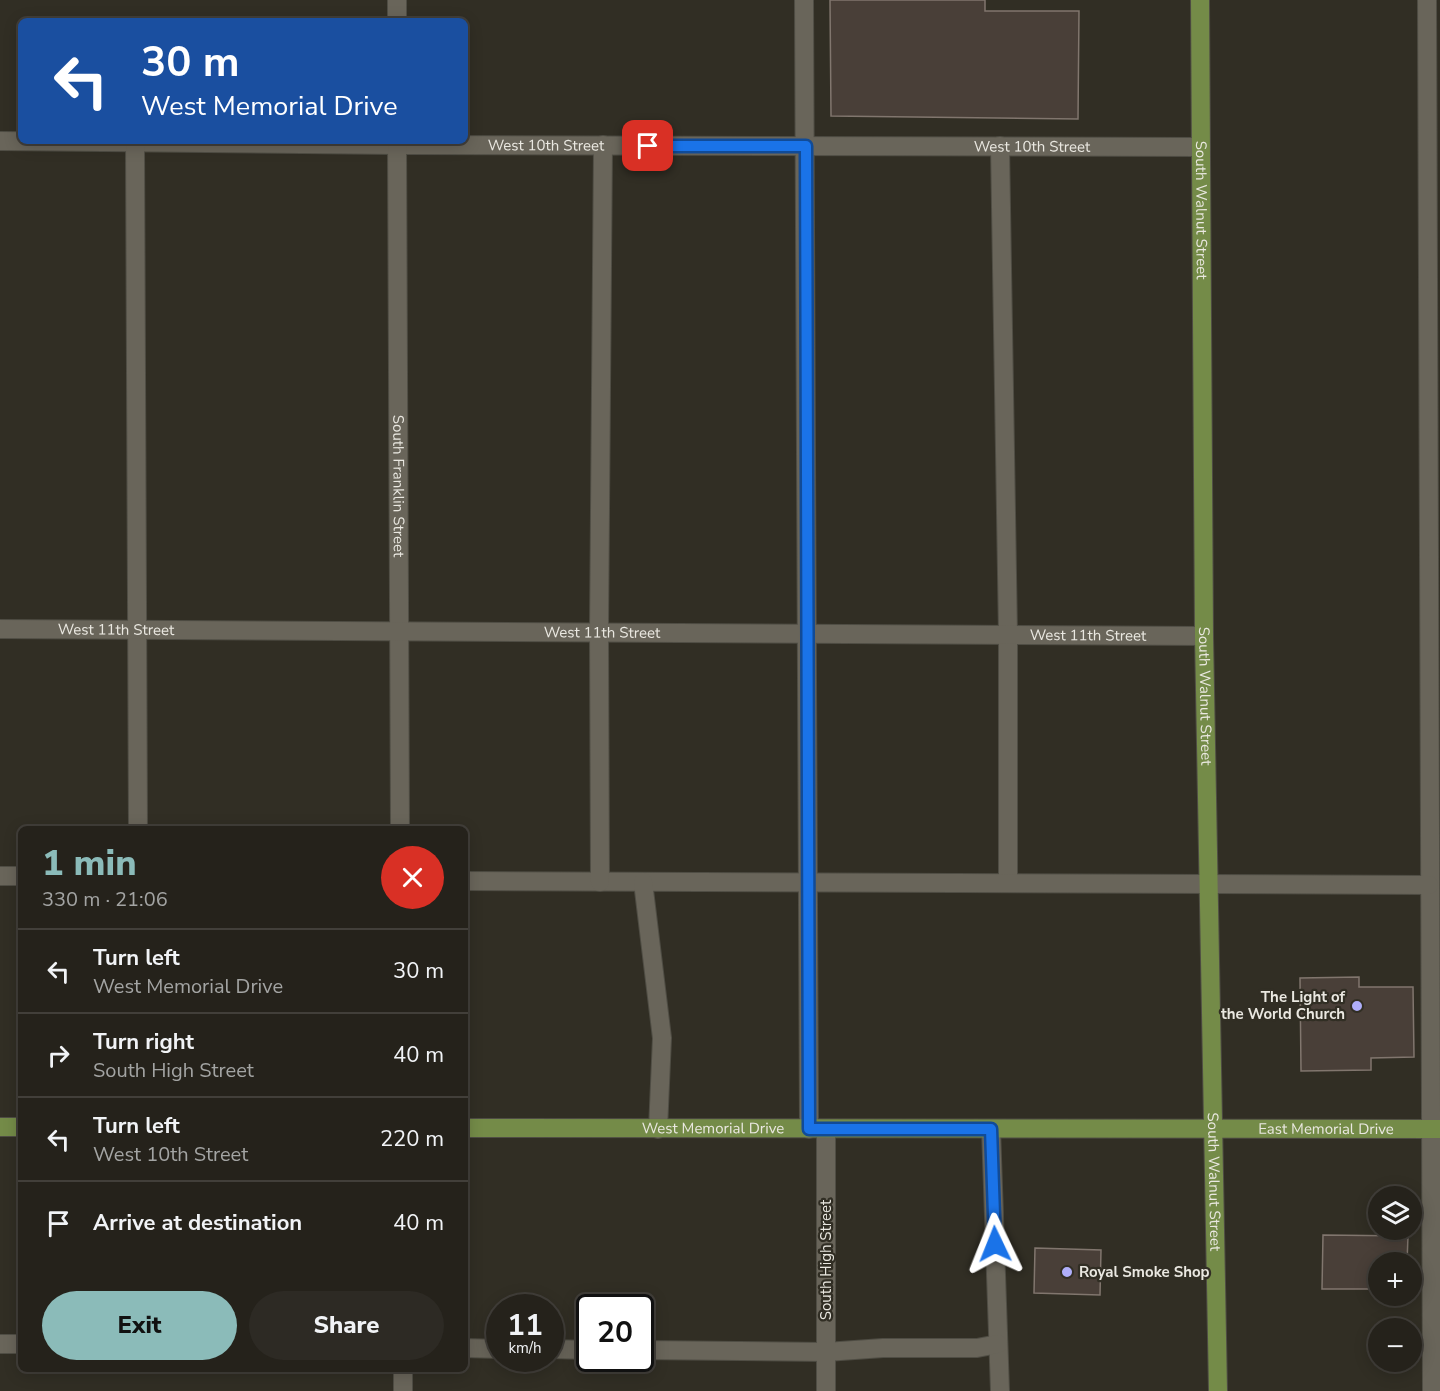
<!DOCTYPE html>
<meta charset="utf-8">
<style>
:root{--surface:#25221b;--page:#2d2a24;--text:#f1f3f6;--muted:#a3a4a3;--line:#423f3a;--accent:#8bbbb9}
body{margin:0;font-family:"Nunito Sans",sans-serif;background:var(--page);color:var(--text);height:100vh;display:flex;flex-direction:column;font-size:22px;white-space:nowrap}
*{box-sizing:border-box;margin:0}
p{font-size:20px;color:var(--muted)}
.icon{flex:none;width:33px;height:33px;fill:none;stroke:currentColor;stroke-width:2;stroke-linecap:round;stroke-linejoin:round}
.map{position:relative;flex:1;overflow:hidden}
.side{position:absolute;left:18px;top:826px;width:450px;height:546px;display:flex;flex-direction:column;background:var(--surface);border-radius:9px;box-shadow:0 3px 15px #0003,0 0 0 2px var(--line)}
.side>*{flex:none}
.banner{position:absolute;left:18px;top:18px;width:450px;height:126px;border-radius:9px;box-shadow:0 3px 15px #0003,0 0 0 2px var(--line);background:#1a4fa0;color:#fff;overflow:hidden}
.controls{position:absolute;left:1368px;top:1186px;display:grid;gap:12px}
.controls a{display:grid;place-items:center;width:54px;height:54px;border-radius:50%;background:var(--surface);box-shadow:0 3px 15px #0003,0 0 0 2px var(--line);font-size:30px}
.speed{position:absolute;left:486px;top:1294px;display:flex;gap:12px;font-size:30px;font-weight:700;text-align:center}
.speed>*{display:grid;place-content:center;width:78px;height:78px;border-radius:50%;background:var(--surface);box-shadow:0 3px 15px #0003,0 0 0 2px var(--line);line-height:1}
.speed small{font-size:15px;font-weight:400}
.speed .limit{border:3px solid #111;border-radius:9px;background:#fff;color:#111}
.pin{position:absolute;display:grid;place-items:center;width:51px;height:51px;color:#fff;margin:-26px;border-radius:12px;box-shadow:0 3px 9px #0006}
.me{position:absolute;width:66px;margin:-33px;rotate:358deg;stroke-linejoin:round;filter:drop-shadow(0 0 4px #0008)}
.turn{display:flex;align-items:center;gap:21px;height:126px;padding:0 24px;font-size:27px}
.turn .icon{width:78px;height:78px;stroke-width:2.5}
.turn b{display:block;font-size:42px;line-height:51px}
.round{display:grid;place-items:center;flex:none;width:63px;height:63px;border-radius:32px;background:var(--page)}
.overview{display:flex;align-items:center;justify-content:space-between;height:102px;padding:0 24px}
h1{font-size:36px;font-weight:800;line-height:45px;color:var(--accent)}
.primary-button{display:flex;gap:12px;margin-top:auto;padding:12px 24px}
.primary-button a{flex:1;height:69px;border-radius:36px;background:var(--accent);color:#111;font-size:24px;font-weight:800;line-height:69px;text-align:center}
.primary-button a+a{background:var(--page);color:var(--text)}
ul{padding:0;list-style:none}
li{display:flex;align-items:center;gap:18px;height:84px;padding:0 24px;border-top:2px solid var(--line)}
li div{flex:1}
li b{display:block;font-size:22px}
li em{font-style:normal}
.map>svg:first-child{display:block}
</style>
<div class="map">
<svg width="1440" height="1391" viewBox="0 0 1440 1391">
<rect width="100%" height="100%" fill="#312e24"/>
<g fill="#493f38" stroke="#81766e" stroke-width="1.5">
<path d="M830,0h155v11h94l-1,108 -247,-3z"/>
<path d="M1359,977v10h54l1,70 -43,1v12l-70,1 -1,-93z"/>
<path d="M1323,1235l85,1 -1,27h-29v26h-56z"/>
<path d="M1035,1248l66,2 -1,45 -66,-2z"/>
</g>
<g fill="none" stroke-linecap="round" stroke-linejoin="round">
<g stroke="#4f4d44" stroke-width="20">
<g id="minor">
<path d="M397,0v21"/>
<path d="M804,0l5,1129"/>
<path d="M1427,0l5,1391"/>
<path id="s1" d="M0,141l397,4 804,2"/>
<path id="s2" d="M397,141l3,689"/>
<path d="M135,143l3,687"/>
<path d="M1000,146l8,489v248"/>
<path id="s3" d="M0,629l1204,7"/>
<path d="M0,876h21"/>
<path d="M465,881l964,4"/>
<path d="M600,882l-1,-250 4,-487"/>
<path d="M643,882l19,156 -4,91"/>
<path d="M991,1129l9,262"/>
<path d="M0,1344h21"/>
<path d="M465,1348l35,1"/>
<path d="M550,1349l40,1"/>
<path d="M640,1350l186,2 57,-4h94l21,-4"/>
<path d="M403,1370v21"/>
<path d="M826,1391v-262"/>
</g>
</g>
<g stroke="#4f4d44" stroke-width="20">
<g id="major">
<path id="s4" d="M1200,0l4,636 14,755"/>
<path d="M0,1127h21"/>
<path id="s5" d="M465,1128l975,1"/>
</g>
</g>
<use href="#minor" stroke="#69655a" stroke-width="18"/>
<use href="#major" stroke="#748b48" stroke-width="18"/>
</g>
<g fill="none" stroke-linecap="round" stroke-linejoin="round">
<g stroke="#114b97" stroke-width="15">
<path id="route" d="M648,146h158l3,983h182l4,115"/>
</g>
<use href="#route" stroke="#1a73e8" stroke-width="10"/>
</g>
<g fill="#afaefa" stroke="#312e24" stroke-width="2">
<circle cx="1357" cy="1006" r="6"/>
<circle cx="1067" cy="1272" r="6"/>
</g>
<g text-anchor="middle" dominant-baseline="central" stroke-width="4.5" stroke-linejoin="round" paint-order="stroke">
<g font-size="15" fill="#eae8e1" stroke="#312e24">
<text stroke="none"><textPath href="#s1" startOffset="546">West 10th Street</textPath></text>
<text stroke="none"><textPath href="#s1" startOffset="1032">West 10th Street</textPath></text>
<text stroke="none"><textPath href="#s4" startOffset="210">South Walnut Street</textPath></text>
<text stroke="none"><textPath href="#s2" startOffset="345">South Franklin Street</textPath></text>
<text stroke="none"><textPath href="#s3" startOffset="116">West 11th Street</textPath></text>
<text stroke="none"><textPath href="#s3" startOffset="602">West 11th Street</textPath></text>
<text stroke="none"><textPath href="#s3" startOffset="1088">West 11th Street</textPath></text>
<text stroke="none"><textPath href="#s4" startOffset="696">South Walnut Street</textPath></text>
<text stroke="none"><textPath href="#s5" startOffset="248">West Memorial Drive</textPath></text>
<text stroke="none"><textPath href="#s5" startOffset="861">East Memorial Drive</textPath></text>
<text stroke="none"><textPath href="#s4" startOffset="1182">South Walnut Street</textPath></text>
<text transform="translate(826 1260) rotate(-90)">South High Street</text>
</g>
<g font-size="15" font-weight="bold" fill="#eae8e1" stroke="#312e24" text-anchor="end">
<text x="1345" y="997">The Light of<tspan x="1345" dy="17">the World Church</tspan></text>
<text x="1079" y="1272" text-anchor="start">Royal Smoke Shop</text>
</g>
</g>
</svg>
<div class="controls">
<a><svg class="icon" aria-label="layers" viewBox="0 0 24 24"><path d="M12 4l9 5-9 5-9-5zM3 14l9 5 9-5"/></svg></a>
<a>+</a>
<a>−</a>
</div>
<div class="speed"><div>11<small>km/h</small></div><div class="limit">20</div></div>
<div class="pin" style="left:648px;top:146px;background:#d93025"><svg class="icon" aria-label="arrive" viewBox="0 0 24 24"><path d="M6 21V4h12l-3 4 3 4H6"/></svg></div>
<svg class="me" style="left:995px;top:1244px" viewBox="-20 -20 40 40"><path d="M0-17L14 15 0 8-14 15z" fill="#1a73e8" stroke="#fff" stroke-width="4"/></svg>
<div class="banner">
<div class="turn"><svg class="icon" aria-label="left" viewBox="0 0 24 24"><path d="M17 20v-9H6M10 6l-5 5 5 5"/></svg><div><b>30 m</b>West Memorial Drive</div></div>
</div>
<section class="side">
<div class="overview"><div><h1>1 min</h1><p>330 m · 21:06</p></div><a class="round" style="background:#d93025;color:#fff"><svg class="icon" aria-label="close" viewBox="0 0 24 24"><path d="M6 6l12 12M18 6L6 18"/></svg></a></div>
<ul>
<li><svg class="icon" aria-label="left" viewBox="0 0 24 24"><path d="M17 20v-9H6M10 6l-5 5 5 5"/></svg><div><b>Turn left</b><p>West Memorial Drive</p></div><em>30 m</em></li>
<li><svg class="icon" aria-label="right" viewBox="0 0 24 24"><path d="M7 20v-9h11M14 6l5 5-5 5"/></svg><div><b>Turn right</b><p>South High Street</p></div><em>40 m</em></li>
<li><svg class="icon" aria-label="left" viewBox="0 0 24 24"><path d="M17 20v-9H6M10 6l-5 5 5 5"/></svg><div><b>Turn left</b><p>West 10th Street</p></div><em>220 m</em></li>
<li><svg class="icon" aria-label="arrive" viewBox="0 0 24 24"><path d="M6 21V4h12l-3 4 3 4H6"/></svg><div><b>Arrive at destination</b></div><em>40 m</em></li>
</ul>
<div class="primary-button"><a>Exit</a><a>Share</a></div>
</section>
</div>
